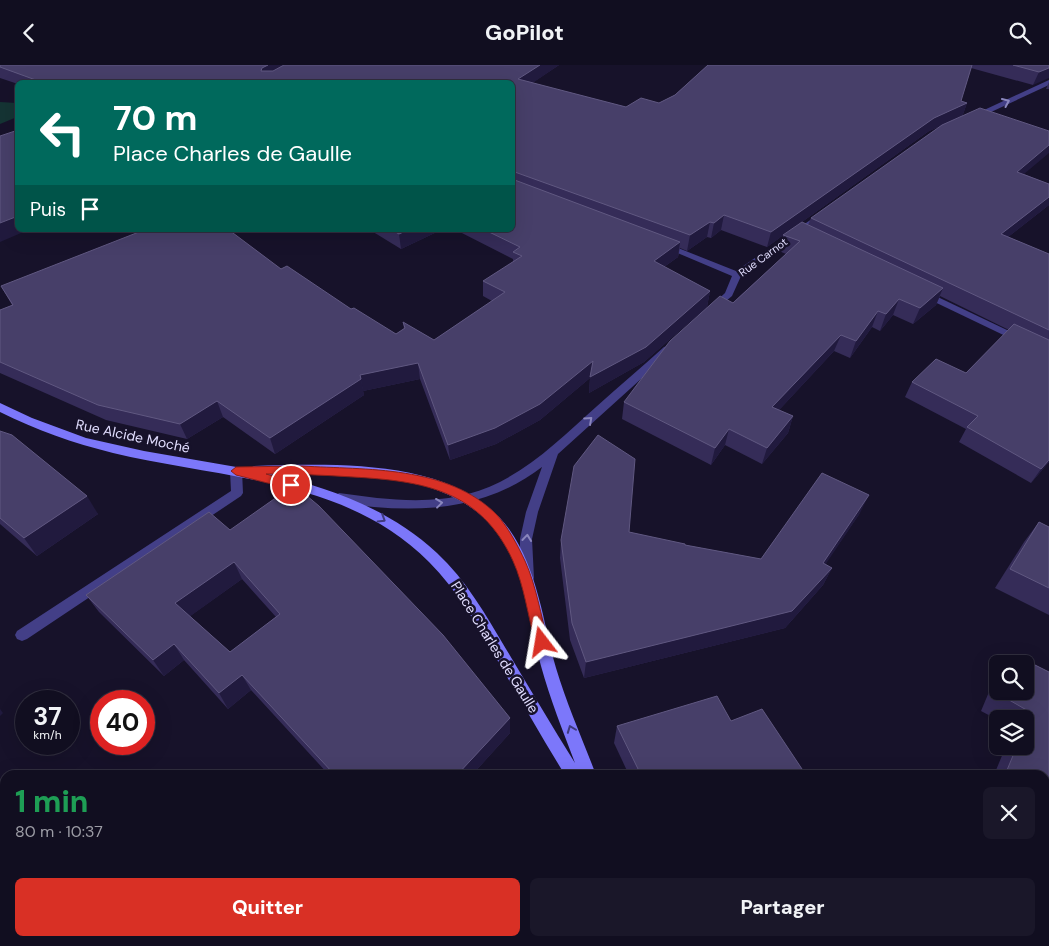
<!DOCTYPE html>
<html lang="fr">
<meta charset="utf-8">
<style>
:root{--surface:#110e20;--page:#1a1729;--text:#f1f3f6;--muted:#9c9ca5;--line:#302e3e;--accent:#d93025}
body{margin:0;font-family:"DM Sans",sans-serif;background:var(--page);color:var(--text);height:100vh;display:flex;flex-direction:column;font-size:19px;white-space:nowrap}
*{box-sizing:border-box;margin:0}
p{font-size:16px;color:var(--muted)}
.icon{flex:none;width:28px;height:28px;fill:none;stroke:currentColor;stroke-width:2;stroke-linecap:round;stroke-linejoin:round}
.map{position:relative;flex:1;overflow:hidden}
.side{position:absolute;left:0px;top:705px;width:1050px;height:176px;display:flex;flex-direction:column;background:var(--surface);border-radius:15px 15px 0 0;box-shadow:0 5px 20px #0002,0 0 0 1px var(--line)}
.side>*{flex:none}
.top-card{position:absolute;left:15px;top:15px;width:500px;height:152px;border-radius:8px;box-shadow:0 5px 20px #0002,0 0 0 1px var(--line);background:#00695c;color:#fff;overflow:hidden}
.buttons{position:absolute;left:989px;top:590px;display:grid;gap:10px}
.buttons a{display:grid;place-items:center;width:45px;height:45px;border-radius:8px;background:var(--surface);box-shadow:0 5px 20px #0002,0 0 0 1px var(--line);font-size:25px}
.speed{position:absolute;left:15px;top:625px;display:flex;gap:10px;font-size:25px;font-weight:700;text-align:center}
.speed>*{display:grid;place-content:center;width:65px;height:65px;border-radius:50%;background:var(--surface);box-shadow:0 5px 20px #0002,0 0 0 1px var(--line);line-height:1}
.speed small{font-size:12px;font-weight:400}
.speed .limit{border:8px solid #d22;background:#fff;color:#111}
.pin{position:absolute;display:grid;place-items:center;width:42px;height:42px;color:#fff;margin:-21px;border:2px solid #fff;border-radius:50%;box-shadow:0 1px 5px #0007}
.me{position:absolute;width:55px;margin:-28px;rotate:346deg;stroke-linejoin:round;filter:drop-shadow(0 0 4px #0008)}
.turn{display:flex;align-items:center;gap:18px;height:105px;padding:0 15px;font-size:22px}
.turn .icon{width:65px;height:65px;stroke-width:2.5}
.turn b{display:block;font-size:35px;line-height:42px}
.then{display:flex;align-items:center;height:48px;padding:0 15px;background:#0003;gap:10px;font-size:19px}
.round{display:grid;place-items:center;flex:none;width:52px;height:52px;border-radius:8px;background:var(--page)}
.headline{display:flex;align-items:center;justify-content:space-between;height:85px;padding:0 15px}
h1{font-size:30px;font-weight:800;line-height:38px;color:#1e9e55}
.cta{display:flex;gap:10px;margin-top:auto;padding:10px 15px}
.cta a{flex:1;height:58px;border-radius:8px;background:var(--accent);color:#fff;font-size:20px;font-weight:800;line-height:58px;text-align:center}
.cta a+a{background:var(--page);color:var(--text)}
header{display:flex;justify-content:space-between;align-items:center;height:65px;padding:0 15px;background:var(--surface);font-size:22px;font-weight:800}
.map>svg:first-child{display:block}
</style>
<header><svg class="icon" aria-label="back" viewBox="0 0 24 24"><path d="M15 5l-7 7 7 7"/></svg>GoPilot<svg class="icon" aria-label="search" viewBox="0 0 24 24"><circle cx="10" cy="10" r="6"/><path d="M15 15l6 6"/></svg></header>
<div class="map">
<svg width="1049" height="881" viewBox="0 0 1049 881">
<rect width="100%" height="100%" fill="#17122a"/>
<path fill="#153434" d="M0,37l17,1v14l-17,7z"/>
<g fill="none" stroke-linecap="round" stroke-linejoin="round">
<path fill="#433f87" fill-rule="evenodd" d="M236,402l6,4 1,22 -2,3 -214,143 -5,2 -5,-2 -2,-4 2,-4 214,-140 -1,-20z"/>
<g fill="#433f87" fill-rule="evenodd">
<path d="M1049,15v5l-73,34 -7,-2z"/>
<path d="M822,147l4,3 -1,2 -84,59 -9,20 -19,16 -5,-3 17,-16 7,-17 -71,-30 7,-2 68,27z"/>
<path d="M923,225l126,60v7l-129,-62 -2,-2z"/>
<path d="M668,281l4,1v4l-114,103 -20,58 -6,27 2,39 -2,4 -5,1 -5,-1 -2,-4v-39l6,-27 16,-45c-61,47 -131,46 -203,36l-6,-5 6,-5c42,6 87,12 129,1 51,-13 90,-53 128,-87 22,-20 46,-40 68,-60z"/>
</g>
<g fill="#7c77fa" fill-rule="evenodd">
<path d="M0,338l32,15 54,20 58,13 104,18 6,-3c79,-2 203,-9 255,63 29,41 34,93 47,139 11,37 27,72 40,107h-31c-24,-39 -46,-78 -69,-117 -20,-34 -39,-68 -67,-96 -83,-84 -208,-83 -316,-109 -40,-10 -77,-23 -113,-41zM271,409c73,-1 181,-6 229,62 26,37 30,88 41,130 9,33 22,65 34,97 -24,-38 -46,-76 -69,-114 -20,-34 -40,-69 -69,-96 -46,-43 -106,-65 -166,-79z"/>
<path d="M656,876h18l2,5h-18z"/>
</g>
</g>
<g fill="#352c58" fill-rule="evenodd">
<path d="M0,0h559l-27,18 94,24 33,-4 16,-8 33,-30h341l-16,20 -62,-17 -10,33 6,2 -5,14 62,57 25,10v21l-41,32 41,17v208l-18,21 -72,-41 7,-13 -61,-32 7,-15 54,-9 43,-43 -69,-34 -4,9 -23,19 -20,-9 -13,16 -8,-4 -22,31 -16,-7 -55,59 14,6 -5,17 -26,31 -37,-19 -14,20 -89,-46 2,-17 162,-148 -7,-3 4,-16 25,-10 3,-7 130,-92 -12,5 -162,116 -46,-17 -10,8 -4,-1 -20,14 -7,-3 -2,9 -14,10 46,24 -3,16 -63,55 -55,31 1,-15 -50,42 -44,24 -46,16 -30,-81 -57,12 1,4 -89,59 -52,-37 -36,22 -81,-19 -106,-47v-63l12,-5 -11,-19 280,-17 70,40 45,25 8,-5 -1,-7 31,18 58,-39 -9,-5v-15l30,-19v-3l-57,-29h56v-147h-494v1l-18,-6z"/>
<path d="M1049,17v7h-3z"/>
<path d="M370,165h71l-40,19z"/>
<path d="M0,366l98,83 -61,42 -37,-32z"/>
<path d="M860,448l-35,51 7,4 -9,17 -38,43 -201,50 -14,-38 -10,-82 1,-18 68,-8 56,13 76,14z"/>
<path d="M1039,457l10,5v88l-54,-27 29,-46z"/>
<path d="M230,465l280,188v15l-38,42h-143l-78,-85 -23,19 -44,-49 -20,16 -65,-64 -13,-17zM242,514l34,38 -46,35 -40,-36z"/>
<path d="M1025,595l24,12v274h-336l-3,-5h335v-166h-51l12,-29h19v-27h-27v1l-17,-9 13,-31 4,-3v14h27v-27h-4z"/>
<path d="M731,656l75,54h-177l-15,-32 3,-17z"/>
<path d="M407,876h127l-3,5h-122z"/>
</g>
<g fill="#211a3e">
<path d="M268,0h26l-29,16 -4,-10 1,-3z"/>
<path d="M540,0h19l-41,28v-14z"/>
<path d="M1049,3v10l-16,7 6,-13z"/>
<path d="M967,38l-5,14 -33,14 -162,116 4,-15 163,-114z"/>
<path d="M1049,80v8l-38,32 6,-13z"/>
<path d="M1049,132v8l-55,43 7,-14z"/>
<path d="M724,150l-3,15 -10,8 3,-15z"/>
<path d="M18,151v14h10l-28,12v-19z"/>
<path d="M710,157l-3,15 -20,14 3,-16z"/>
<path d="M408,165h33l-40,19 -2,-15z"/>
<path d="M680,177l-2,15 -27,19 3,-15z"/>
<path d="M943,223l-7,17 -23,19 7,-16z"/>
<path d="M710,226l-3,16 -63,55 -55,31 1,-15 -50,42 -44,24 -46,16 -2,-15 145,-84z"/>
<path d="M899,234l-6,16 -13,16 6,-17z"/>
<path d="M878,246l-6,16 -22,31 6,-17z"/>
<path d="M841,270l-7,16 -67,72 5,-16z"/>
<path d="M418,298l2,16 -57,12 -3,-16z"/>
<path d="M361,314l3,16 -89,59 -5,-16z"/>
<path d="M217,336l6,16 -36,22 -7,-15z"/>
<path d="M793,351l-5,17 -26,31 5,-16z"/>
<path d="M729,364l-4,16 -14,20 4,-17z"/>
<path d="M1049,395v2l-18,21 10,-14z"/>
<path d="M869,430l-9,18 -45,67 8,-17z"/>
<path d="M87,431l11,18 -61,42 -13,-18z"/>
<path d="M234,497l8,17 -57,41 -10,-17z"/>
<path d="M832,503l-9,17 -38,43 -201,50 2,-16z"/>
<path d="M174,579l10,16 -20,16 -11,-16z"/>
<path d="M242,610l9,15 -23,19 -9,-16z"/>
<path d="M0,644l3,4 -3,3z"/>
<path d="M510,653v15l-38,42h-15z"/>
<path d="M305,876h9l-4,5z"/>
<path d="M528,876h6l-3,5h-6z"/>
</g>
<g fill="#473f69" stroke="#605881" fill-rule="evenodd">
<path d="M0,0h268l-6,3 -1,3h12l11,-6h256l-22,14 108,28 15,-9 18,5 16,-8 33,-30h264l-11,36 6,2 -33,15 -163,114 -47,-17 -10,8 -4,-1 -20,13 -178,-64v-88h-468l-44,-16z"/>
<path d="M1013,0h36v3l-10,4z"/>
<path d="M980,43l69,23v14l-32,27 32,12v13l-48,37 48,20v76l-238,-112 131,-93z"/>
<path d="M18,65v86l-18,7v-87z"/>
<path d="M512,114l168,63 -26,19 56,30 -64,56 -56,30 3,-16 -53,43 -45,24 -47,17 -30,-82 -58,12 1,4 -91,59 -53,-37 -37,23 -82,-19 -98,-43v-52l13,-5 -12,-19 143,-56h42l1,1 2,-1h40l52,39 6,-3 64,43 3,-1 42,26 9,-6 -2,-6 31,18 71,-48 -22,-11 39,-25 -9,-4 7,-5 -35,-17h27z"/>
<path d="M802,157l141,66 -23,20 -21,-9 -13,15 -8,-3 -22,30 -15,-6 -69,72 21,9 -26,32 -38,-19 -14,19 -91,-46 46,-61 50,-45 13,7 67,-62 -17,-6z"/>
<path d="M392,165h16l-9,4z"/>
<path d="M1014,259l35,16v120l-8,9 -74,-42 11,-11 -66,-34 24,-23 30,14z"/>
<path d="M0,366l12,4 75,61 -63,42 -24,-20z"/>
<path d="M598,370l37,24 -6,73 56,12v1l76,14 61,-86 47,22 -46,68 9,5 -40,43 -206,51 -14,-39 -11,-83 13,-74z"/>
<path d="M294,420l25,21 124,129 67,83 -53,57h-126l2,-2 -91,-98 -23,18 -45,-49 -21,16 -67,-65 123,-83 21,18zM234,497l46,52 -50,38 -55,-49z"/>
<path d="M1039,457l10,5v61l-39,-19z"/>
<path d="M1025,595l24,12v274h-323l-2,-5h321v-166h-40l12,-29h8v-20l5,-14 -33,-19 1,-2h27v-27h-2z"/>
<path d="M717,631l14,25 31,-12 44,66h-165l-24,-49z"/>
<path d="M409,876h119l-3,5h-111z"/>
</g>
<defs><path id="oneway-chevron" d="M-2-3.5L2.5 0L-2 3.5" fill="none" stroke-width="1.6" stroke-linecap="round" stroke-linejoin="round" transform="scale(1.25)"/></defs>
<g stroke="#8a86bd">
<use href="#oneway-chevron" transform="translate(1006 37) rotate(-24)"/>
<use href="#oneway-chevron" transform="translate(589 355) rotate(-42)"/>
<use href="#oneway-chevron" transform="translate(439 438) rotate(-7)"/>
<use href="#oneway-chevron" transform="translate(527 473) rotate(-84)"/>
</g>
<g stroke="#3f3a7d">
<use href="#oneway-chevron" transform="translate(382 454) rotate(32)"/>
<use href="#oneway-chevron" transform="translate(571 664) rotate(-111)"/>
</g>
<path fill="#d93025" stroke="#8d1f18" d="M302,401c64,4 146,-1 195,49 11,12 21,31 28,46 11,24 16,55 23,81l-2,4h-9l-2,-4c-7,-26 -11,-57 -22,-81 -32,-71 -90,-80 -160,-84 -29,-2 -58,-3 -87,-3l29,8 1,3 -5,4 -55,-14 -5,-4 5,-4z"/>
<g text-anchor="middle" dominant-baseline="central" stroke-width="5" stroke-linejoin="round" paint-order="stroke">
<g font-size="11" fill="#e1ddfe" stroke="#17122a">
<text transform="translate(763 192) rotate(-36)">Rue Carnot</text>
</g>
<g font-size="14" fill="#e1ddfe" stroke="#17122a">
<text transform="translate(133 371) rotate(12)">Rue Alcide Moché</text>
<text transform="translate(495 582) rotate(58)">Place Charles de Gaulle</text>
</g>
</g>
</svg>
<div class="buttons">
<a><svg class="icon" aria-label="search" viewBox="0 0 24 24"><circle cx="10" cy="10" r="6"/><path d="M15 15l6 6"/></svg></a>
<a><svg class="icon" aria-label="layers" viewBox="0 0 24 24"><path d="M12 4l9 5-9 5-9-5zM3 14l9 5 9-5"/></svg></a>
</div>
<div class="speed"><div>37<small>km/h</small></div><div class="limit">40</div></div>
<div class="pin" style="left:291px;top:420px;background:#d93025"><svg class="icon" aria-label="arrive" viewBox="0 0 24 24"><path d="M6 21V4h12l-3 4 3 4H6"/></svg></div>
<svg class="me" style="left:542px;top:577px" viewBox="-20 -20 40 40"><path d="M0-17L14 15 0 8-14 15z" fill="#d93025" stroke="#fff" stroke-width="4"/></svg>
<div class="top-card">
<div class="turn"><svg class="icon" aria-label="left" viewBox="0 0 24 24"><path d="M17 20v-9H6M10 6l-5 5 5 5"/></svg><div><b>70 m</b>Place Charles de Gaulle</div></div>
<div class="then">Puis<svg class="icon" aria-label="arrive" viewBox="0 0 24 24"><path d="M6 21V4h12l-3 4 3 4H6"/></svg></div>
</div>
<section class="side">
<div class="headline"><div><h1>1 min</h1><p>80 m · 10:37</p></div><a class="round"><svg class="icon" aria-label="close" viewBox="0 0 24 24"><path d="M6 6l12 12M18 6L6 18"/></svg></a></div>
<div class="cta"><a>Quitter</a><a>Partager</a></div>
</section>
</div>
